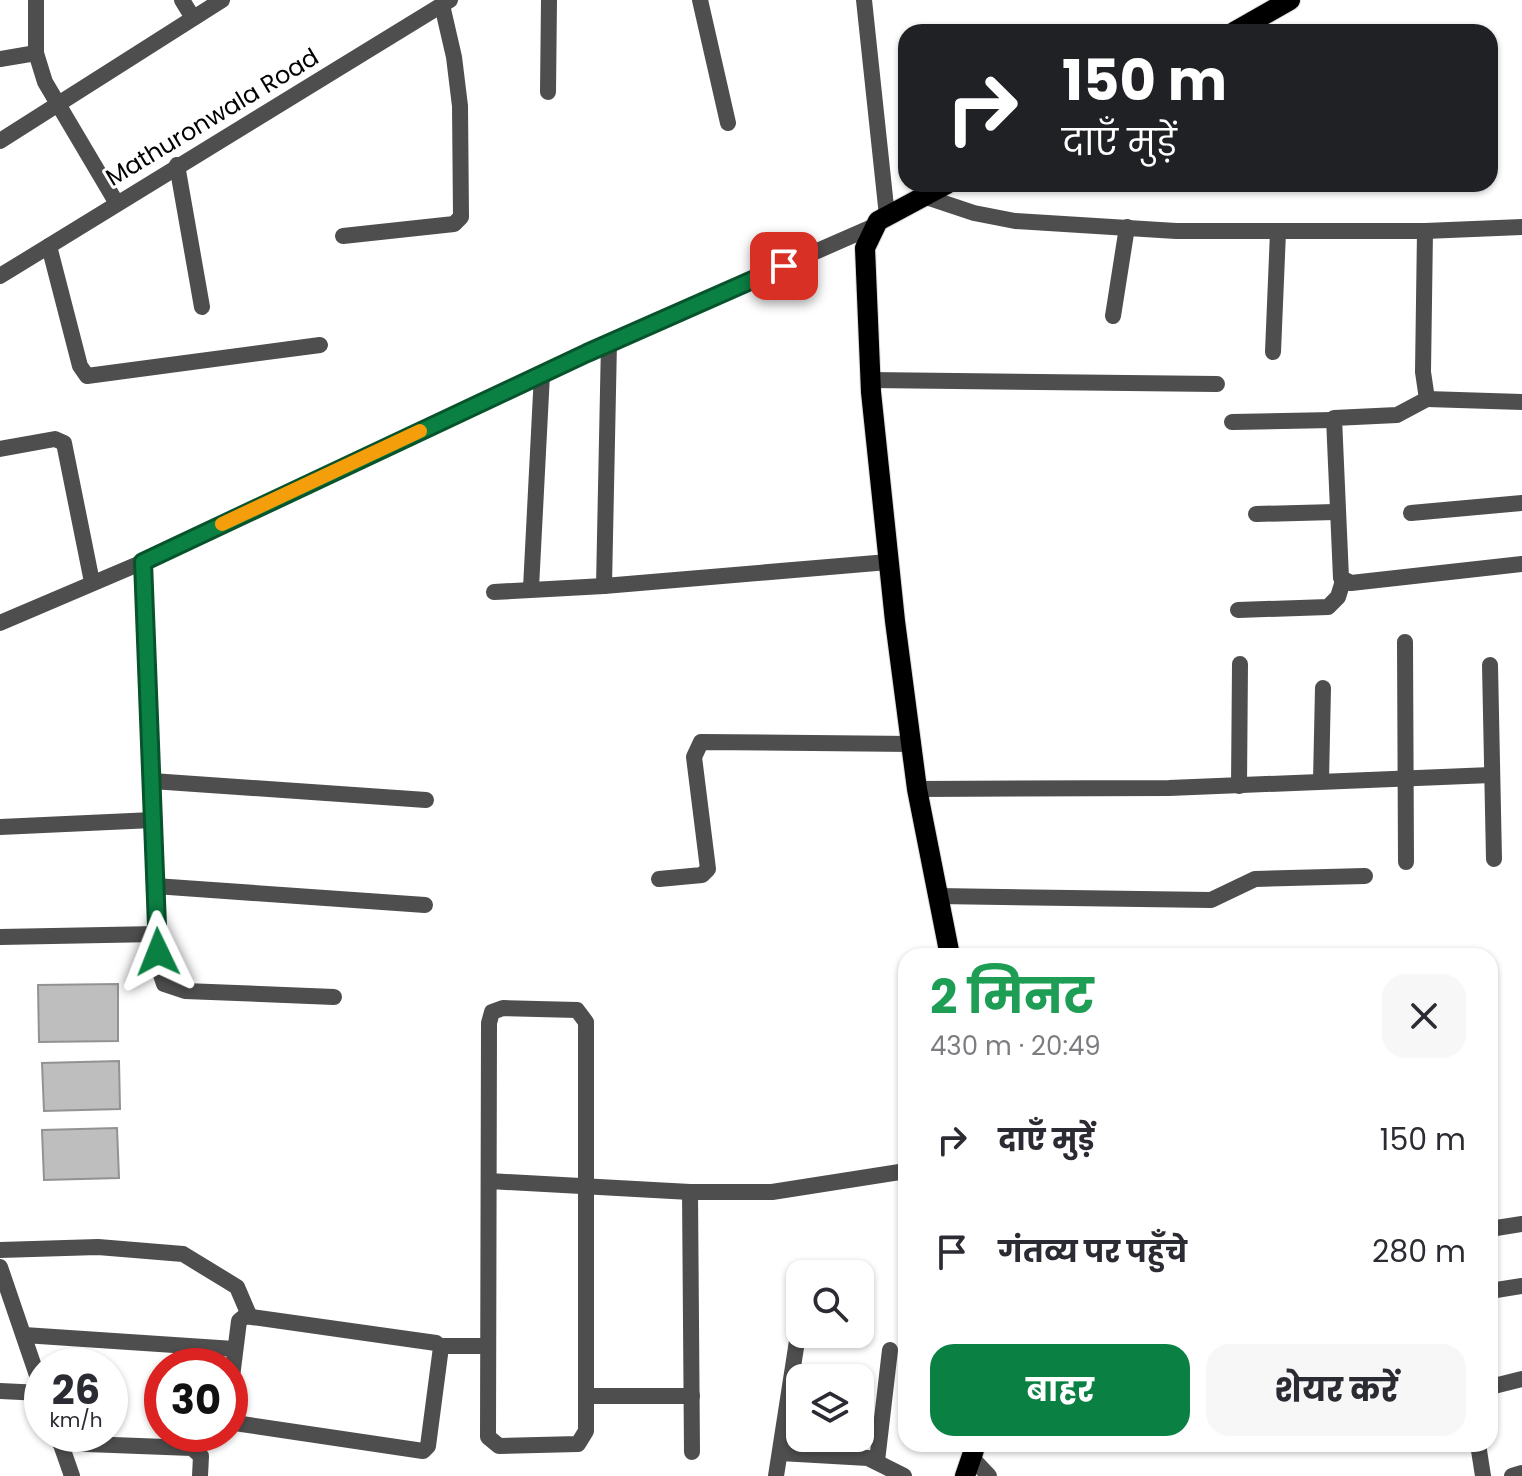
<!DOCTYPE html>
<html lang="hi">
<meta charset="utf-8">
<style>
:root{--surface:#fff;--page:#f7f7f7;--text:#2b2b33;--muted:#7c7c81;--accent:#0b8043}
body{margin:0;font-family:Poppins,"Noto Sans Devanagari",sans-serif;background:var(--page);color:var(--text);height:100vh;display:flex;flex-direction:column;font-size:30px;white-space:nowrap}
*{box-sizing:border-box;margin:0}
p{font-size:26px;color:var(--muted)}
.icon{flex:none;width:44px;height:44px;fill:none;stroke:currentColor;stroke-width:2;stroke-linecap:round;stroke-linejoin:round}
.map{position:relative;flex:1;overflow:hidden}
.panel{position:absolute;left:898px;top:948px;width:600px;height:504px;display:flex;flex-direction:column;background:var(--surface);border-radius:24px;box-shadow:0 2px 6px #0004}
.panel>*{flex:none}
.guide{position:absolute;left:898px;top:24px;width:600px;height:168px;border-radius:24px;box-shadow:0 2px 6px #0004;background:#202124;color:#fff;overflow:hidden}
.fabs{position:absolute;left:786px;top:1260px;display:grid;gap:16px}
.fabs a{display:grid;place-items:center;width:88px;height:88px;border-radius:16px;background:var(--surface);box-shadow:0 2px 6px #0004;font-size:40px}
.speed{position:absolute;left:24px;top:1348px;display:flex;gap:16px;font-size:40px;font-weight:700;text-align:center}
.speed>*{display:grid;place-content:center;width:104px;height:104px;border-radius:50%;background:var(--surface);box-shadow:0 2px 6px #0004;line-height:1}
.speed small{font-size:20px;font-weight:400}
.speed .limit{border:12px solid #d22;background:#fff;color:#111}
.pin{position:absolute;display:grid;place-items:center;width:68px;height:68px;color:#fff;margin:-34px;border-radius:16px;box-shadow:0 4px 12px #0006}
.me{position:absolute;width:88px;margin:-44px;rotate:358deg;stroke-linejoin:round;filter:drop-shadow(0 0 6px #0008)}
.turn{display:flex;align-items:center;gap:28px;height:168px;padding:0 32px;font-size:36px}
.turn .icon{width:104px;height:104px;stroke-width:2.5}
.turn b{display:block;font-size:56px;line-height:68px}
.round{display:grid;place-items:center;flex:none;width:84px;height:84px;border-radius:24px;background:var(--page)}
.summary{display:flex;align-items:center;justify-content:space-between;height:136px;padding:0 32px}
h1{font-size:48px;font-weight:700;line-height:60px;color:#1e9e55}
.button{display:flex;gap:16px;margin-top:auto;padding:16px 32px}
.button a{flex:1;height:92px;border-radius:24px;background:var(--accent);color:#fff;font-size:32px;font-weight:700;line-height:92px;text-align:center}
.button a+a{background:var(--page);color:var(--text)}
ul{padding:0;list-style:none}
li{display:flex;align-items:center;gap:24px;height:112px;padding:0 32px}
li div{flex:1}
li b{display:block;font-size:30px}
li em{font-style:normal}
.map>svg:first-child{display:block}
</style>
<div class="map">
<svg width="1522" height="1476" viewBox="0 0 1522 1476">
<rect width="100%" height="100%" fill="#fff"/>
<g fill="#bebebe" stroke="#929292" stroke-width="2">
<path d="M118,984v57l-79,1 -1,-57z"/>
<path d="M119,1061l1,48 -76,2 -2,-48z"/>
<path d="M117,1128l2,50 -75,2 -2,-50z"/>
</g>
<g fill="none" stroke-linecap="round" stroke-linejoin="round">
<g stroke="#dbdbdb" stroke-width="22">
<g id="major">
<path d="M1234,32l56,-32"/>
<path d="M947,184l-69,37 -13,27 6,144 24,229 22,168 33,167"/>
<path d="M965,1476l11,-32"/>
</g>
</g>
<g stroke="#4e4e4e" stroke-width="16">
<path d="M36,0v53l9,29 71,120"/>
<path d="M182,0l11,18"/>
<path d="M700,0l28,123"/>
<path d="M864,0l23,216"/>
<path d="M0,59l36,-6"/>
<path d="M548,92l1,-92"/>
<path d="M0,141l222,-141"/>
<path d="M177,165l25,142"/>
<path d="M923,196l51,17 41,8 161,10h249l97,-4"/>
<path d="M1425,231l-2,141 4,27 95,3"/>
<path d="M343,236l111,-12 7,-7 -1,-111 -6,-49 -12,-52"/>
<path d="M49,246l31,120 7,10 233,-31"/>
<path d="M0,276l450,-276"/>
<path d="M1113,316l14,-89"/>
<path d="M609,342l-5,244 284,-24"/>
<path d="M1273,352l5,-120"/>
<path d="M870,380l347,4"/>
<path d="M1427,399l-30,16 -63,3 7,160 10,5 171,-19"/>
<path d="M1232,422l101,-2"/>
<path d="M0,449l55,-10 9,4 28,139"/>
<path d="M1411,513l111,-10"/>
<path d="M1256,514l79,-2"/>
<path d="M143,562l12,324 270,19"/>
<path d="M531,588l11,-214"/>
<path d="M494,592l110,-6"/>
<path d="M1238,610l90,-3 10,-10 5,-16"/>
<path d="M0,623l143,-61 466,-220 263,-115"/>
<path d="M1405,642l1,220"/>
<path d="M1490,665l4,194"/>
<path d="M152,781l274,19"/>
<path d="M1321,781l2,-93"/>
<path d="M1239,786l1,-122"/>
<path d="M917,789l252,-1 322,-13"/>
<path d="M0,827l153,-7"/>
<path d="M659,879l43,-4 6,-6 -14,-112 7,-15 212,2"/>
<path d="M155,886l4,83 5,15 21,7 149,6"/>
<path d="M937,896l274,4 44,-21 110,-3"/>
<path d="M0,937l157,-3"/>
<path d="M503,1008l74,2 9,12v409l-8,13 -79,2 -11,-9 1,-414 3,-11z"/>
<path d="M489,1181l201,11h82l134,-21"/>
<path d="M690,1192l2,260"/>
<path d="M1490,1229l32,-5"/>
<path d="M0,1250l98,-3 85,7 54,33 12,28"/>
<path d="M0,1267l42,123"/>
<path d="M1490,1291l32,-5"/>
<path d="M24,1335l210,14"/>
<path d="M441,1346h46"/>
<path d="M1490,1387l32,-8"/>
<path d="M0,1391l42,2"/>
<path d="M230,1393l9,-72 6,-5 191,27 5,4 -13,99 -5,5 -188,-28 -5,-3"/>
<path d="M587,1396h105"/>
<path d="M58,1436l14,40"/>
<path d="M60,1443l132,5 9,8 -1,20"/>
<path d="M1478,1444l5,32"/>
<path d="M780,1453l88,5 36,18"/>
<path d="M973,1459l16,17"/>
<path d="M877,1461l13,-111"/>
<path d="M776,1476l21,-135"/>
<path d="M1512,1476l10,-3"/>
</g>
<use href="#major" stroke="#000" stroke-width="20"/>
</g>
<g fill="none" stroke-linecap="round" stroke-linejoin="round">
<g stroke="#07532c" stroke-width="20">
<path id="route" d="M158,952l-15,-390 444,-209 197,-87"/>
</g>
<use href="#route" stroke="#0b8043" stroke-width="14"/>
<path stroke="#f59e0b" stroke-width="14" d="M222,524l198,-93"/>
</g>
<g text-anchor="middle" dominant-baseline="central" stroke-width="6" stroke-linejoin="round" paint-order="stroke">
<g font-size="24" fill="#000" stroke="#fff">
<text transform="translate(212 117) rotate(-31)">Mathuronwala Road</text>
</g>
</g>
</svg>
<div class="fabs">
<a><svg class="icon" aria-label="search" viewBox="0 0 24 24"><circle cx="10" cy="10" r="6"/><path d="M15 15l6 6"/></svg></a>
<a><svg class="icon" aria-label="layers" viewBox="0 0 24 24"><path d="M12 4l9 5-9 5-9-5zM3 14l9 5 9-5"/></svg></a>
</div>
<div class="speed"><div>26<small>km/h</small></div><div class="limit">30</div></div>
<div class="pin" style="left:784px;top:266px;background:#d93025"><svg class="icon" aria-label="arrive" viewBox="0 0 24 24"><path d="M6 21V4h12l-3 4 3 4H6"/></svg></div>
<svg class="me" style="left:158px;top:952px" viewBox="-20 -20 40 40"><path d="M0-17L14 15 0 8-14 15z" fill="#0b8043" stroke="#fff" stroke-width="4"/></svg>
<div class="guide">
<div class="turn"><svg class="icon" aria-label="right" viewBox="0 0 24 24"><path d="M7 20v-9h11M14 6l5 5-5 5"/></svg><div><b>150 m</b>दाएँ मुड़ें</div></div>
</div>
<section class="panel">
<div class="summary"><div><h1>2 मिनट</h1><p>430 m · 20:49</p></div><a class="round"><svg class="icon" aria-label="close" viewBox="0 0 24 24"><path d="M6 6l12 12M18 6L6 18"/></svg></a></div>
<ul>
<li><svg class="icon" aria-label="right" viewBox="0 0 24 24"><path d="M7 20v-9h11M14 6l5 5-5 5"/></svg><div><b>दाएँ मुड़ें</b></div><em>150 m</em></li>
<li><svg class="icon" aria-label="arrive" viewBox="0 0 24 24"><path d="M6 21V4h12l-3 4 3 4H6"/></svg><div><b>गंतव्य पर पहुँचे</b></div><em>280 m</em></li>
</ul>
<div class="button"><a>बाहर</a><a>शेयर करें</a></div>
</section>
</div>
